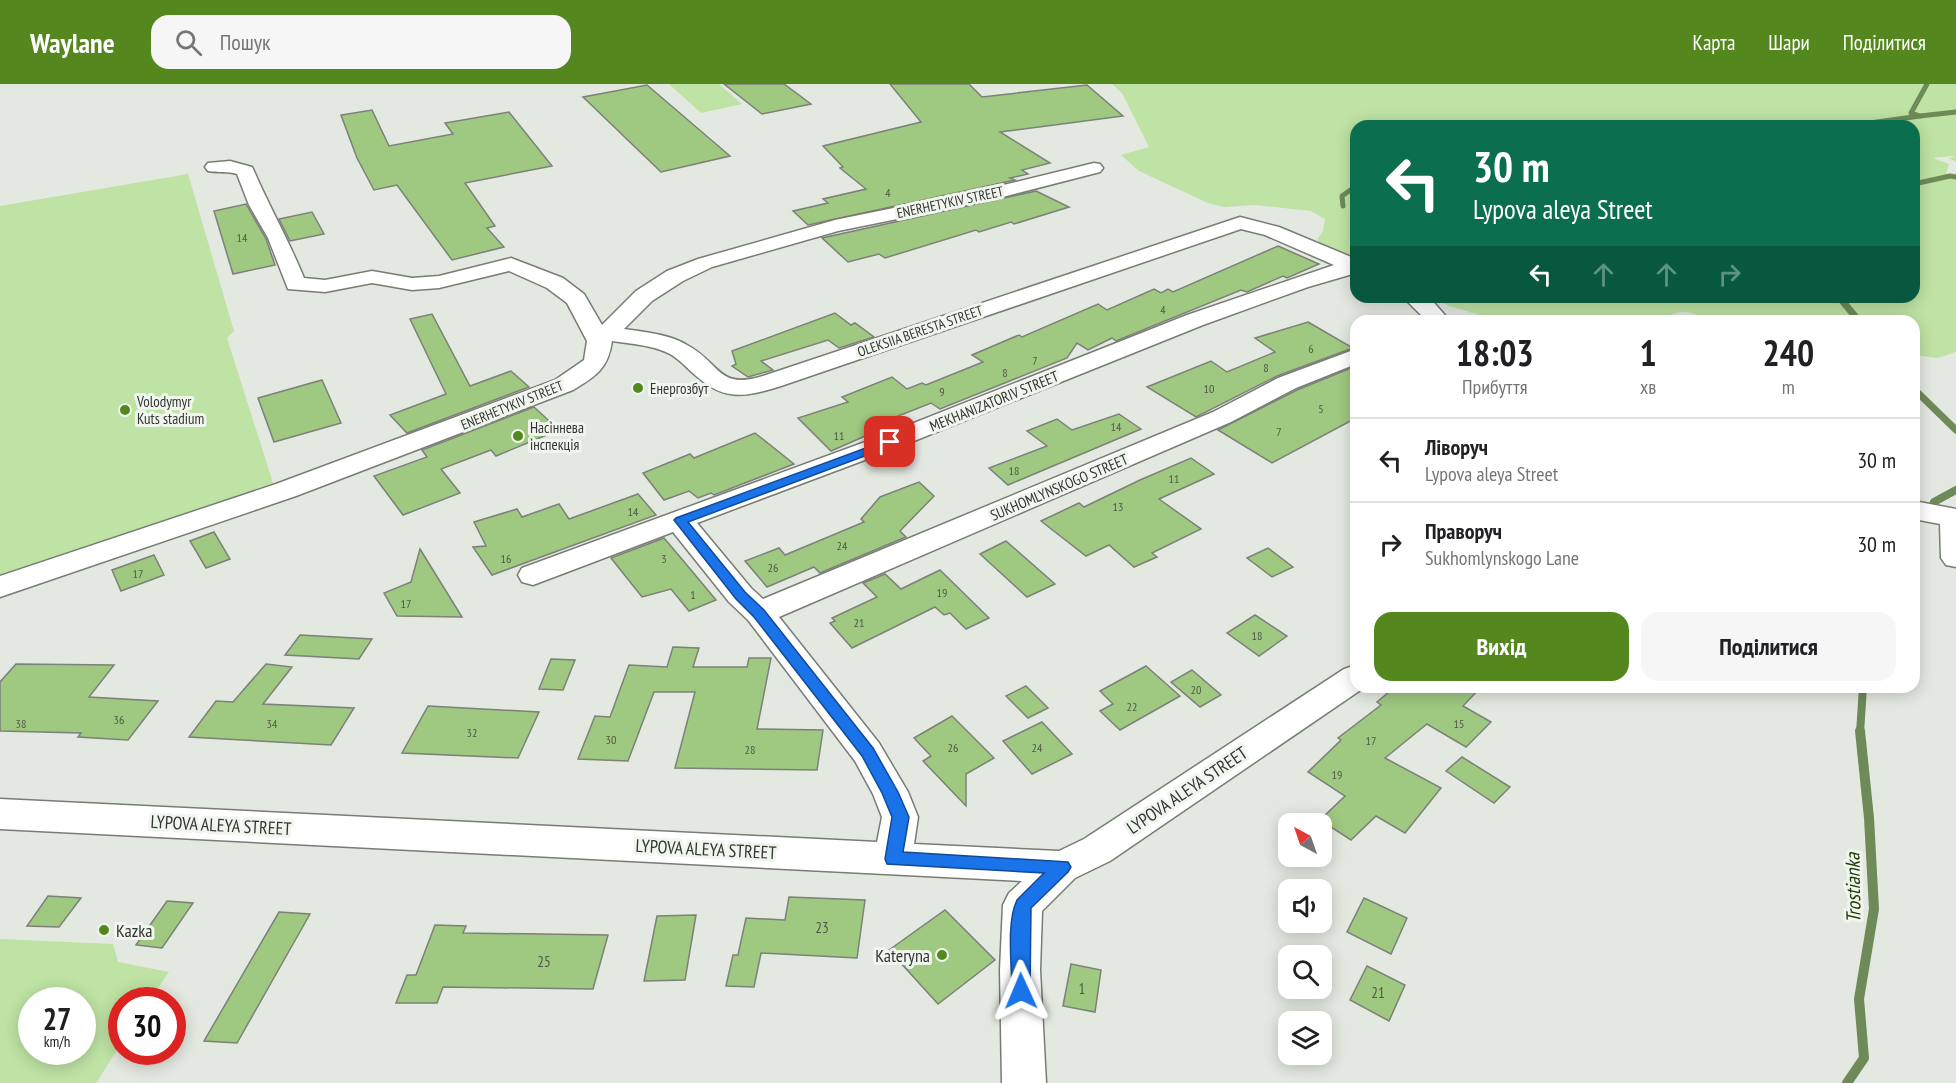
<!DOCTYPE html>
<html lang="uk">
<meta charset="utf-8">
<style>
:root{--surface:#fff;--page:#f6f6f6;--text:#202124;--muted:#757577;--line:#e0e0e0;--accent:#54881f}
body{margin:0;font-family:"PT Sans Narrow",sans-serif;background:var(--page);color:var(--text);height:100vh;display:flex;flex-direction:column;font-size:22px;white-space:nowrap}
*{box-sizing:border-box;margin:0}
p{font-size:20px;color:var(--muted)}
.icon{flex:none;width:33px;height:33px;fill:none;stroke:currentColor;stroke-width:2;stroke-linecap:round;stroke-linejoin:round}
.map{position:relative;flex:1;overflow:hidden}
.details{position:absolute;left:1350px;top:231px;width:570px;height:378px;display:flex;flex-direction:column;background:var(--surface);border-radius:18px;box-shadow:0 3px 15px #0003}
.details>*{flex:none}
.hud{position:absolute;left:1350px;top:36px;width:570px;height:183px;border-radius:18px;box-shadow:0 3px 15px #0003;background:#0b6e4f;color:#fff;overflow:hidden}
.needle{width:39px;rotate:320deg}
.tools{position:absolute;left:1278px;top:729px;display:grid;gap:12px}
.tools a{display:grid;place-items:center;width:54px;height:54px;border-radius:12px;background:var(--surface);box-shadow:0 3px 15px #0003;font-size:30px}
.speed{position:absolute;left:18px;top:903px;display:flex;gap:12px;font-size:30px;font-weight:700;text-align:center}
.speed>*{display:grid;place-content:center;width:78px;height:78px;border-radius:50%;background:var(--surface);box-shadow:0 3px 15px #0003;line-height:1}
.speed small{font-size:15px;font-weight:400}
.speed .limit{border:9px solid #d22;background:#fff;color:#111}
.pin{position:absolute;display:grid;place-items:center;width:51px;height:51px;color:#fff;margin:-26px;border-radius:12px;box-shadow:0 3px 9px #0006}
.me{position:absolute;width:66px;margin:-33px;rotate:359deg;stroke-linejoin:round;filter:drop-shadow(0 0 4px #0008)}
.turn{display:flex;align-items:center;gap:21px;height:126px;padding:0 24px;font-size:27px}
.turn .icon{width:78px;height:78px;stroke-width:2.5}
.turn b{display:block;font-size:42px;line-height:51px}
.lanes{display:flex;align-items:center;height:57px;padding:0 24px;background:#0003;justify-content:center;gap:30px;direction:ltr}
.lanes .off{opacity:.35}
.eta{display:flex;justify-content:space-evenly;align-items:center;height:102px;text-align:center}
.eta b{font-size:36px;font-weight:800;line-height:42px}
.cta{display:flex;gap:12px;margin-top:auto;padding:12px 24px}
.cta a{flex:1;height:69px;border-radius:18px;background:var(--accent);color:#fff;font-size:24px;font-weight:800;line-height:69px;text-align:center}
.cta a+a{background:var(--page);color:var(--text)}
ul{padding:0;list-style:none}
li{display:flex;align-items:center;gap:18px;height:84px;padding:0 24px;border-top:2px solid var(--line)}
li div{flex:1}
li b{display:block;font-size:22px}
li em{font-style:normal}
header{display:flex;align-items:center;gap:36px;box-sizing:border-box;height:84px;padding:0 30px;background:var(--accent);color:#fff}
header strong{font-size:28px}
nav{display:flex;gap:33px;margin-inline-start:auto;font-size:21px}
.search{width:420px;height:54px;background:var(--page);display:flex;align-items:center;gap:15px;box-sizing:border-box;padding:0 21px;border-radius:18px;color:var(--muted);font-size:22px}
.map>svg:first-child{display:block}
</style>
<header>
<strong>Waylane</strong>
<div class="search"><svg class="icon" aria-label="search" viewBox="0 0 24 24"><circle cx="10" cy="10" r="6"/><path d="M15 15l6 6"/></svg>Пошук</div>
<nav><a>Карта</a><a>Шари</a><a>Поділитися</a></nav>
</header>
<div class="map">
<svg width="1956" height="999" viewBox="0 0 1956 999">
<rect width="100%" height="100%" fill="#e3e8e0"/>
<g fill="#bee3a4" fill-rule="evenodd">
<path d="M669,0h50l23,20 -41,9z"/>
<path d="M1112,0h844v78l-7,-4 6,-1 -2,-1 -20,2 16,6 -3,10 10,5v173l-18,6 -24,-3v-34h-222l5,-6c-14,-5 -23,-4 -34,6h-163l-51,-15 -15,-9h480v-171h-558v136l-38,-16v-8l5,-7 2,-12 -14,-8 -56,-6 -31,2 -16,-4 -69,-32 -18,-16 28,-8 -27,-54z"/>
<path d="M188,90l46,157 -7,7 46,145 -273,93v-370z"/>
<path d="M0,855l113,5 5,18 51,10 -19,28h-28l-1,44 -25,39h-96zM32,916h50v52h-50z"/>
</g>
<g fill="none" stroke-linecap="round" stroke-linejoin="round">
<g stroke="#6e8a59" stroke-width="5">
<path d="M1920,32l36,-4"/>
<path d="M1848,42l72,-10 -9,-3 16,-29"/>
<path d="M1914,100l36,-8 6,1"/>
<path d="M1343,122l-1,-10 14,-10"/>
</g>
<g stroke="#6e8a59" stroke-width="7">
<path d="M1839,213l20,24"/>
<path d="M1914,305l42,41"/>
</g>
<g stroke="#6e8a59" stroke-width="8">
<path d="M1934,418l22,-12"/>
<path d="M1914,439l2,-2"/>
<path d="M1860,649l3,-46"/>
</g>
<path stroke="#6e8a59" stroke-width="10" d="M1847,999l17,-25 -5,-59 15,-90 -5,-91 -9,-87"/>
</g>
<g fill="#9fc881" stroke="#7c8179" stroke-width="1.5">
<path d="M724,0h60l27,20 -49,10z"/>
<path d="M890,0h79l13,13 105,-12 36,31 -123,16 50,31 -28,7 6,4 -18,4 5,2 -207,45 -15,-14 35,-8 -5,-4 43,-10 -26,-21 3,-1 -20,-21 98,-24z"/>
<path d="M647,1l83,71 -69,16 -78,-75z"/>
<path d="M372,26l17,36 64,-12 -8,-11 64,-11 43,54 -87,17 30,43 -8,2 17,19 -52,13 -55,-75 -23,5 -17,-32 -16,-43z"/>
<path d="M1036,107l33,16 -55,17 -3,-2 -32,10 -3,-2 -91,28 -6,-4 -31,8 -26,-24z"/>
<path d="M246,120l20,35 9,26 -42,9 -19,-63z"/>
<path d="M312,128l12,22 -34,7 -11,-22z"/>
<path d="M1278,162l41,18 -32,14 -4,-2 -36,16 -6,-2 -125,51 -4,-3 -24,12 -11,-7 -10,15 -127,51 -9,-6 -48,19 5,4 -57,25 -33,-33 50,-16 -6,-5 50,-20 15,12 15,-6 4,2 57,-23 -11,-7 47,-20 3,2 76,-33 9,6 47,-21 7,4 7,-4 5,3z"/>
<path d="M835,229l16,12 4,-2 19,14 -35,11 -11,-8 -67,21 12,9 -25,7 -16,-11 4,-2 -4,-13z"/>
<path d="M432,230l38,72 41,-15 18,16 -122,46 -17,-18 56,-21 -36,-75z"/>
<path d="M1308,238l45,26 -76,28 -81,41 -49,-30 64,-26 16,11 48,-20 -20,-14z"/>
<path d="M1356,282v52l-84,45 -54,-33 79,-40z"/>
<path d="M322,296l19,43 -67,19 -16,-44z"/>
<path d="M534,323l25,23 -63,26 -5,-6 -50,19 19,24 -57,22 -29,-39 53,-19 -5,-7z"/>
<path d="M1119,330l22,15 -133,56 -19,-17 58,-22 -20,-15 30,-12 15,11z"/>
<path d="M755,349l39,31 -80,31 -3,-2 -13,5 -9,-7 -25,9 -21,-27 47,-19 4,4z"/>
<path d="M1191,374l23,16 -55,25 42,30 -49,24 5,4 -23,10 -25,-22 -23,11 -45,-35 38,-18 5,4 56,-27z"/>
<path d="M919,398l15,14 -34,35 6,6 -86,36 -6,-6 -47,20 -22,-26 34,-13 6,7 79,-33 -3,-3 19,-22z"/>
<path d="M638,410l18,21 -164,60 -19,-28 13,-1 -12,-24 43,-13 5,8 37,-13 10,15z"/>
<path d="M214,448l16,27 -24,9 -16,-27z"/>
<path d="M664,454l22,26 30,36 -27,11 -18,-22 -29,8 -31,-39z"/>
<path d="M1006,457l49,43 -28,13 -47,-43z"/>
<path d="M1268,464l25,19 -21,10 -25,-19z"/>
<path d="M420,465l42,68 -65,-1 -13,-23 27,-11z"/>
<path d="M154,471l10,20 -43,16 -9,-21z"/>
<path d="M940,486l49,48 -23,11 -16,-16 -6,2 -9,-8 -83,41 -22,-25 5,-2 -3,-3 45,-21 -14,-14 22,-9 16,15z"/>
<path d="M1255,531l32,21 -28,20 -32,-23z"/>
<path d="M300,551l72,4 -13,20 -74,-4z"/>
<path d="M673,563l26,1 -6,19h54l2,-9h22l-14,71 66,1 -6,40 -142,-2 20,-76h-41l-26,69 -50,-2 17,-43 15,1 19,-52 38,2z"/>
<path d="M551,575l24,1 -12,30 -24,-1z"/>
<path d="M16,580l98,1 -25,32 69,4 -30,39 -50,-3 3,-4 -81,-2v-49z"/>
<path d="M266,580l26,3 -29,37 91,4 -23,37 -142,-8 27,-36 17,1z"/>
<path d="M1146,582l34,30 -60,34 -20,-19 13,-7 -13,-13z"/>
<path d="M1192,586l29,25 -21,12 -29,-25z"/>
<path d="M1026,602l22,22 -20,10 -22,-22z"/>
<path d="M1395,603h86l-18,19 28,16 -25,25 -39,-23 -42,34 56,30 -36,45 -29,-17 -25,24 -31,-20 25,-24 -37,-24 33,-32 -3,-2 43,-33 -4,-3z"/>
<path d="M428,622l111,6 -21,46 -116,-5z"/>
<path d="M952,632l42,42 -28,16v32l-43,-45 8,-5 -17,-18z"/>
<path d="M1042,638l30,32 -40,20 -29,-33z"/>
<path d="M1462,673l48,30 -16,16 -48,-32z"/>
<path d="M48,812l33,2 -22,29 -32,-1z"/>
<path d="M789,813l76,3 -8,58 -96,-5 -7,34 -28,-1 7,-31h5l8,-37 39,2z"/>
<path d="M1364,814l43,20 -16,36 -44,-22z"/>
<path d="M167,817l26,2 -31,45 -26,-3z"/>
<path d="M945,826l50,50 -57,44 -49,-54z"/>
<path d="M279,828l31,2 -73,129 -33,-2z"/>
<path d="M696,831l-11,65 -41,1 13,-65z"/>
<path d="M435,841l31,1 -3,7 145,2 -15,54 -150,-2 -6,16h-41l11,-28h9z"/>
<path d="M1071,880l30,6 -6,42 -32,-6z"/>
<path d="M1367,882l38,19 -16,36 -39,-21z"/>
</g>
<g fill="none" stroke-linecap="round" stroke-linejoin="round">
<g stroke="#787c75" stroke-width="3">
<g id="minor">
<path d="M230,77l22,6 2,4c16,37 35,70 50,107l21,2 47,-9 40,7 27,-2 72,-18 52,20 21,16 18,31 34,-34 31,-20 31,-12 137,-39 156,-32 103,-25 6,1 3,4 -3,4 -109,28 -153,31 -126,36 -29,14 -31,20 -28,28c20,3 45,5 63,16 34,18 30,45 76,31l477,-159 39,10 77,32v14l-48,14 -105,38 -309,124 -197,74 54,65 12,11 450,-187 65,-34 78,-29v15l-60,24 -65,34 -452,195 100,126 29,49 10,25 -4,27 145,7 25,-12 260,-170 12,-4v22h9l-255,174 -35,17 -33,33 -2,59 6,113h-44l-2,-113 3,-65 6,-12 13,-12 -1022,-52v-30l877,43 5,-25 -9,-23 -18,-33 -107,-141 -19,-18 -56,-70 -140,53 -11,-3 -4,-7 4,-7 354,-130 311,-123 147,-50 -69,-30 -24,-6 -460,157c-36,11 -56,16 -86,-11 -8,-7 -16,-16 -25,-21 -17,-9 -39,-10 -58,-13 -4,28 -16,35 -39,49l-277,106 -296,101v-21l276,-92 279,-104 29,-20 3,-19 -20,-38 -20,-15 -38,-17 -70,17 -27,2 -40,-7 -47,9 -37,-3 -20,-51 -19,-33 -12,-31c-10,-3 -19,-1 -29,-3l-3,-4 3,-4z"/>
<path d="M1403,213h26l21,24h-23z"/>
<path d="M1914,417l42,8v58l-10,-2 -5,-7 -1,-34 -26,-5z"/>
</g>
</g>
<use href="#minor" fill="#fff" fill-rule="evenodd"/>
</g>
<path fill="#1a73e8" stroke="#114b97" stroke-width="1.5" d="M890,355l4,1v5l-206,77 57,70 19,18 109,138 25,44 11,25 -6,35 165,10 3,5 -3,5 -37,36 -1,83 -2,6 -7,2 -7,-2 -2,-6c0,-25 -6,-69 5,-91l27,-27 -157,-9 -2,-5 7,-42 -10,-24 -20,-37 -108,-139 -18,-18 -62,-79 2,-2z"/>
<g fill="#54881f" stroke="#f0f5ed" stroke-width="2">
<circle cx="638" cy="304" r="6"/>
<circle cx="125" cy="326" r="6"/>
<circle cx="518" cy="352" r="6"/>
<circle cx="104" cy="846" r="6"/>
<circle cx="942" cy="871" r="6"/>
</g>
<g text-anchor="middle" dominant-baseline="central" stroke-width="6" stroke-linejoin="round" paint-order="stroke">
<g font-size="12" fill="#4f5a46">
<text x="888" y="108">4</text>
<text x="242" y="153">14</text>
<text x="1163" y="225">4</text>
<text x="1311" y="264">6</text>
<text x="1035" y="276">7</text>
<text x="1266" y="283">8</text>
<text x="1005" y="288">8</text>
<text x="1209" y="304">10</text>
<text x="942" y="307">9</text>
<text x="1321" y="324">5</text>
<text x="1116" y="342">14</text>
<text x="1279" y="347">7</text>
<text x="839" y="351">11</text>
<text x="1014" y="386">18</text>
<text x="1174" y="394">11</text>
<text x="1118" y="422">13</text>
<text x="633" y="427">14</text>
<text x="842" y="461">24</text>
<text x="506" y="474">16</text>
<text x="664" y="474">3</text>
<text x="773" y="483">26</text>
<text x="138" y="489">17</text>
<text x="942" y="508">19</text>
<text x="693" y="510">1</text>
<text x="406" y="519">17</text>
<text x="859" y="538">21</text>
<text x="1257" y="551">18</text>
<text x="1196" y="605">20</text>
<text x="1132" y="622">22</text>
<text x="119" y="635">36</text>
<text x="21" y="639">38</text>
<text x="272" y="639">34</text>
<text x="1459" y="639">15</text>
<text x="472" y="648">32</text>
<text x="611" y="655">30</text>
<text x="1371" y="656">17</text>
<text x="953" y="663">26</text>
<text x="1037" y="663">24</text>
<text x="750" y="665">28</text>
<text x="1337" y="690">19</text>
</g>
<g font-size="14" fill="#343633" stroke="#f0f5ed">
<text transform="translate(950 118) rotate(-12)">ENERHETYKIV STREET</text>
<text transform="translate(920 247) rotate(-19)">OLEKSIIA BERESTA STREET</text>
<text transform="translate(512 321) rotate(-22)">ENERHETYKIV STREET</text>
</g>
<g font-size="15" fill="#343633" stroke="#f0f5ed" text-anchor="start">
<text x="650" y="304">Енергозбут</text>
<text x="137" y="317">Volodymyr<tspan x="137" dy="17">Kuts stadium</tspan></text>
<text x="530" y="343">Насіннева<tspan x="530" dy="17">інспекція</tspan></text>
</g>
<g font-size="15" fill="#343633" stroke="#f0f5ed">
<text transform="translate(994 317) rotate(-22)">MEKHANIZATORIV STREET</text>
<text transform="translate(1059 403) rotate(-23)">SUKHOMLYNSKOGO STREET</text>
</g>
<g font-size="15" fill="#4f5a46">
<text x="822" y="843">23</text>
<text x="544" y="877">25</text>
<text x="1082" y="904">1</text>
<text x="1378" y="908">21</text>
</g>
<g font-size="18" fill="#343633" stroke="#f0f5ed">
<text transform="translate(1187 706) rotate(-34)">LYPOVA ALEYA STREET</text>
<text transform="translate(221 741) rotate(3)">LYPOVA ALEYA STREET</text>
<text transform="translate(706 765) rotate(3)">LYPOVA ALEYA STREET</text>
</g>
<g font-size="18" fill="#343633" stroke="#f0f5ed" text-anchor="start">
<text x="116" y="846">Kazka</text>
<text x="930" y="871" text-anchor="end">Kateryna</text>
</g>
<g font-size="20" font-style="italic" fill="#213a07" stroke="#f0f5ed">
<text transform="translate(1853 804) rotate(-91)">Trostianka</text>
</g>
</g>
</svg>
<div class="tools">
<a><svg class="needle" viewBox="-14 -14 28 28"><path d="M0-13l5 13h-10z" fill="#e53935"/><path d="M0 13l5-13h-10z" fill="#757577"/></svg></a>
<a><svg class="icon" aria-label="sound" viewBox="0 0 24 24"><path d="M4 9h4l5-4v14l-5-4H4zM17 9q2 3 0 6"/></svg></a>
<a><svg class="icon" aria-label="search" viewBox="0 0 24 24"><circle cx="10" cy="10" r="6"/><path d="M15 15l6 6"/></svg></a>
<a><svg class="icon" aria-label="layers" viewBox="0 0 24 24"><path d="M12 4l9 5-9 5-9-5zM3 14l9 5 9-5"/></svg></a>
</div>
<div class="speed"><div>27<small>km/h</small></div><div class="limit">30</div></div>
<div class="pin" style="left:890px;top:358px;background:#d93025"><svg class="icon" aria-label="arrive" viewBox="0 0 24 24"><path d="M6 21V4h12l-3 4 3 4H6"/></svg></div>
<svg class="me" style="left:1021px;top:907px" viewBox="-20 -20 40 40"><path d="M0-17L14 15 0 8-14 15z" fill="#1a73e8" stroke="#fff" stroke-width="4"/></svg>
<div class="hud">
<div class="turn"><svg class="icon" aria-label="left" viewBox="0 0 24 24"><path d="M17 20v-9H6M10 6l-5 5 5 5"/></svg><div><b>30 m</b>Lypova aleya Street</div></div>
<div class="lanes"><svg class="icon" aria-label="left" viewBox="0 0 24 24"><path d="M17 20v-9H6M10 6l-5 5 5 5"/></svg><svg class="icon off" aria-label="ahead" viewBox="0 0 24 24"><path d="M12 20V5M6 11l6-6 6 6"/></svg><svg class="icon off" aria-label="ahead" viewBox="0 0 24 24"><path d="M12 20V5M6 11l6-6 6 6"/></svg><svg class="icon off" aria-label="right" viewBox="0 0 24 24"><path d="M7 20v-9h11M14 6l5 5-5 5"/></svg></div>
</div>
<section class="details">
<div class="eta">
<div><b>18:03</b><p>Прибуття</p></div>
<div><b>1</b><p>хв</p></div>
<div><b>240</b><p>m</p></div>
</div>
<ul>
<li><svg class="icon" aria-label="left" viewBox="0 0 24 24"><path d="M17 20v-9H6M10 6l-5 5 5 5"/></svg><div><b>Ліворуч</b><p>Lypova aleya Street</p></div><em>30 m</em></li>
<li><svg class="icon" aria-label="right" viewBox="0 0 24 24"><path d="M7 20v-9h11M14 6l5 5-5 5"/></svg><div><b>Праворуч</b><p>Sukhomlynskogo Lane</p></div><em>30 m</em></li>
</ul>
<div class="cta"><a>Вихід</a><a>Поділитися</a></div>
</section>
</div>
